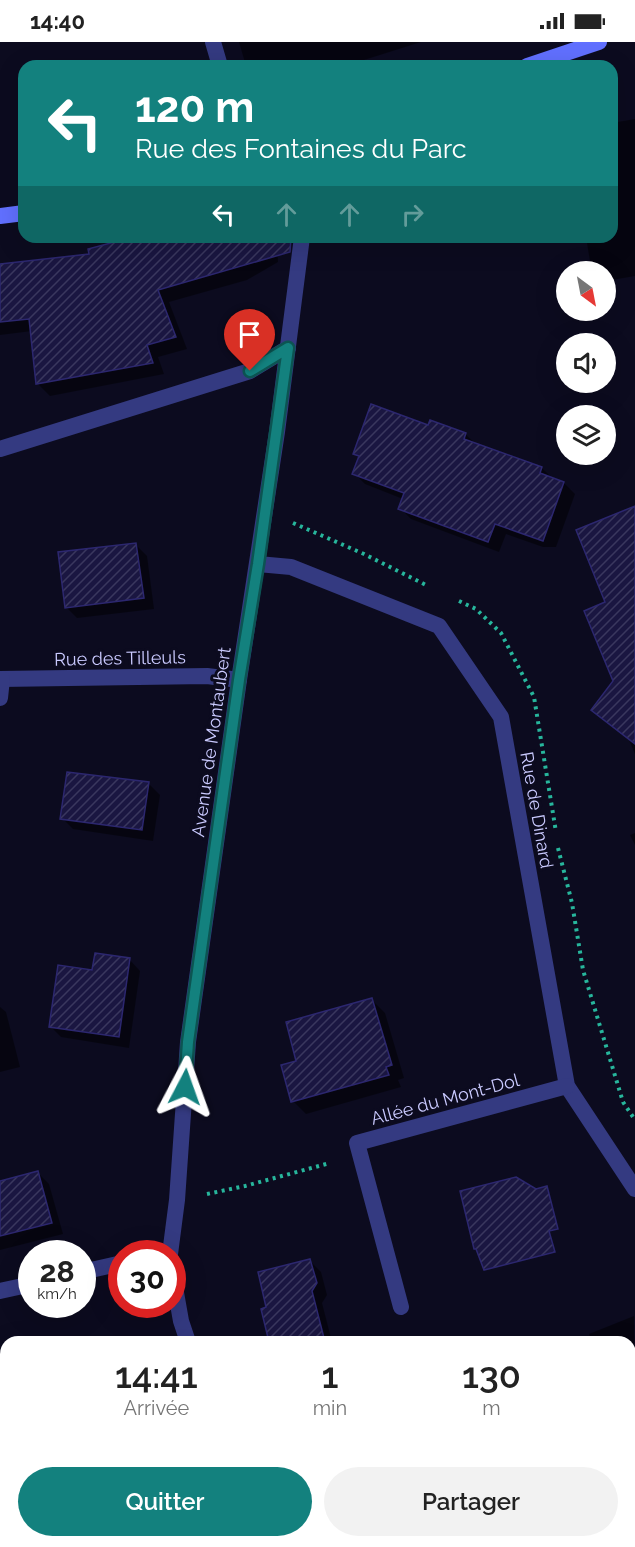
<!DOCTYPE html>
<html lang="fr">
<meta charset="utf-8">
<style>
:root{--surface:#fff;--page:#f2f2f2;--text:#222;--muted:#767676;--accent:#13817e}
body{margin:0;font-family:Raleway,sans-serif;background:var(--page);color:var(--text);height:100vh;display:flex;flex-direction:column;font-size:22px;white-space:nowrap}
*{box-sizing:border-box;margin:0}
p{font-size:20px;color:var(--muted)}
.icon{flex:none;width:33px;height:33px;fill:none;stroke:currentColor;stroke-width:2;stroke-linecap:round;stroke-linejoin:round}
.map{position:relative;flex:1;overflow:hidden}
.sheet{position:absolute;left:0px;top:1294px;width:636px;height:212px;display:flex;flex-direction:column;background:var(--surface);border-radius:18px 18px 0 0;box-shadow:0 6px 24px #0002}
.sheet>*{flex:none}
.banner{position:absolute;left:18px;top:18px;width:600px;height:183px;border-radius:18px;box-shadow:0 6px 24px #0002;background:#13817e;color:#fff;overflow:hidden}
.needle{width:39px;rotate:148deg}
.fabs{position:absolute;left:556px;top:219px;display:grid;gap:12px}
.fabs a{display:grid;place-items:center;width:60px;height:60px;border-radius:50%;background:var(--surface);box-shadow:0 6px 24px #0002;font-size:30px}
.speed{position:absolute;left:18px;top:1198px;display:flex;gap:12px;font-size:30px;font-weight:700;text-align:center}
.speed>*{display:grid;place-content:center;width:78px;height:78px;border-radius:50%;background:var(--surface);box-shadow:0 6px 24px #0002;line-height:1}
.speed small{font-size:15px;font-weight:400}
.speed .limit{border:9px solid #d22;background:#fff;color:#111}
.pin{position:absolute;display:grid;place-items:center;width:51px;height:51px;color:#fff;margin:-62px -26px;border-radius:50% 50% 50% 0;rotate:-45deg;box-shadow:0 0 6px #0007}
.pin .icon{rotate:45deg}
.me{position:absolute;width:66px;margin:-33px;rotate:4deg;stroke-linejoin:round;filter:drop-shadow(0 0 4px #0008)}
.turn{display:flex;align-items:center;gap:21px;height:126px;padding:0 18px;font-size:27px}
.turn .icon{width:78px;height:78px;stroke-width:2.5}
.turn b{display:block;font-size:42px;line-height:51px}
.lanes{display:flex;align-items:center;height:57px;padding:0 18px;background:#0003;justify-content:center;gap:30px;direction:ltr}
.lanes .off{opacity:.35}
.eta{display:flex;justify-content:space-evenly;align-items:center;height:102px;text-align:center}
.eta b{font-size:36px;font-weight:600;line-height:42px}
.primary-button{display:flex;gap:12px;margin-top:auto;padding:12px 18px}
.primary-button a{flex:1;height:69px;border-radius:36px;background:var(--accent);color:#fff;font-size:24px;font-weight:600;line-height:69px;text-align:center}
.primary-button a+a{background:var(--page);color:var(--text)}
.status{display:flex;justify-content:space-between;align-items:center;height:42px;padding:0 30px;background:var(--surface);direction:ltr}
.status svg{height:16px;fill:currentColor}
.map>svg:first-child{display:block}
</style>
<div class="status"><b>14:40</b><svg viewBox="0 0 49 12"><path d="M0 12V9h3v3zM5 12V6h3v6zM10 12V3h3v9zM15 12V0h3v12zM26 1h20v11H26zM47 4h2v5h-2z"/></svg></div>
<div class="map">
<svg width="635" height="1505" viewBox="0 0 635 1505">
<defs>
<pattern id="building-hatch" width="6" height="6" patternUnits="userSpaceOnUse" patternTransform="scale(1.5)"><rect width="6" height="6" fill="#1a1641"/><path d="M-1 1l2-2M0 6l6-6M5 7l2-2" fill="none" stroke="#3a375e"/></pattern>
</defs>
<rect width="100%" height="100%" fill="#0c0b1f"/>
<g fill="#0007">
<path d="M239,0h182l-57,18 2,5 -4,1h-116z"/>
<path d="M635,77v157l-29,5v-9h-10l-5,-5 -5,-30h26v-114z"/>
<path d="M134,195h143l1,25 -31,18 -78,22 18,47 -29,8 6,17 -114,22 -12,-12 -6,-53 -32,4v-70l91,-9z"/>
<path d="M429,385l36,7 11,10 66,24 11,11 11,4 11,11 -19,53h-13l-37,-13 -7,18 -88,-33 -11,-11 3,-9 -38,-15 -11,-11 6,-15 -5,-4z"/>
<path d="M635,466v246l-6,-14 -36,-30 22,-29 -8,-78z"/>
<path d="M136,503l11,11 7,53 -77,9 -11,-11z"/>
<path d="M149,742l11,11 -7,46 -80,-12 -11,-11z"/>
<path d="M635,791v12l-5,-10z"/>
<path d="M129,917l11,12 -11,77 -68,-11 -11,-11 44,-55z"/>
<path d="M372,958l13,13 19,65 -6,2 3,7 -95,27 -13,-13 5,-39z"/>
<path d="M0,965l6,5 14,55 -20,5z"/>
<path d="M38,1131l11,11 14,50 -63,16v-67z"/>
<path d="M310,1219l11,11 6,23 -5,8 10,39h-61l-9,-32 6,-2z"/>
<path d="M634,1274l1,106 -4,1 -1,-81h-38l-3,-8z"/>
<path d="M635,1467v38h-109l14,-5h90v-31z"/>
<path d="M111,1500h60l2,5h-57z"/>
</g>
<g fill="url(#building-hatch)" stroke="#2c276f" stroke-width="1.5">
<path d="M133,195h158l-1,15 -132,38 18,47 -29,8 6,18 -117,21 -7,-65 -29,3v-58l89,-10 -1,-5z"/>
<path d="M371,362l57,21 2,-5 36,13 -2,6 78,28 -2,6 24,9 -21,59 -48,-17 -7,18 -90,-33 6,-16 -52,-19 7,-18 -6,-2z"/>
<path d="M635,464v238l-44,-34 22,-29 -29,-70 21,-9 -29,-72z"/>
<path d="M136,501l8,55 -79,10 -7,-56z"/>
<path d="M67,730l82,10 -7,48 -82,-11z"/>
<path d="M95,911l35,5 -11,79 -70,-10 9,-62 34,5z"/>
<path d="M372,956l20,67 -6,2 3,8 -98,27 -10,-37 15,-4 -10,-39z"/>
<path d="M38,1129l14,52 -52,13v-55z"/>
<path d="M516,1135l20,12 11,-3 11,43 -9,2 6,21 -71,18 -8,-21h-2l-14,-58z"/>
<path d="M310,1217l7,24 -5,8 13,51h-56l-8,-33 5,-2 -8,-35z"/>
</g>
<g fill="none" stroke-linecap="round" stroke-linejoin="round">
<g stroke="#27b69c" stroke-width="4" stroke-dasharray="3 4.5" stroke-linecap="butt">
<path d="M293,481l71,31 64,32"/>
<path d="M459,559l17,8 25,24 33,64 22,135"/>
<path d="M558,806l14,55 11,67 40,132 12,18"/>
<path d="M207,1152l38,-8 85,-23"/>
</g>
<g stroke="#343a81" stroke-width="16">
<path d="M213,0l7,24"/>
<path d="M0,407l250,-78 38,-23"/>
<path d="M258,522l33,3 148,59 62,91 66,369 68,103"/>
<path d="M0,637l207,-3 32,4"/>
<path d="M0,656l2,-19"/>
<path d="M170,1212l7,-54 11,-158 51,-362 38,-248 25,-195"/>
<path d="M172,1228l9,51 7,21"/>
<path d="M82,1230l40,-9"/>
<path d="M0,1249l32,-7"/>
<path d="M401,1265l-44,-164 210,-57"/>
<path d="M0,1442l6,12"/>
<path d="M26,1500l1,5"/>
<path d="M253,1500l1,5"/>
</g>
<g stroke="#6170ff" stroke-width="16">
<path d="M527,24l72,-24"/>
<path d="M0,174l24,-3"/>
</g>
</g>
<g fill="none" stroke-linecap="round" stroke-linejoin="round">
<g stroke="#0c5452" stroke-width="15">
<path id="route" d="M185,1045l3,-45 51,-362 19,-116 30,-216 -38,23"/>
</g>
<use href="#route" stroke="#13817e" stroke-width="10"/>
</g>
<g text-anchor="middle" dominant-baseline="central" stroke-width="6" stroke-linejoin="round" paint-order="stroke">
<g font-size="18" fill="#cacaff" stroke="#0c0b1f">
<text transform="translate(120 616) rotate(-1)">Rue des Tilleuls</text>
<text transform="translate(211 700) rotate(-82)">Avenue de Montaubert</text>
<text transform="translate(537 768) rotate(80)">Rue de Dinard</text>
<text transform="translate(445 1057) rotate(-15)">Allée du Mont-Dol</text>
</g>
</g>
</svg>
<div class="fabs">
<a><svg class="needle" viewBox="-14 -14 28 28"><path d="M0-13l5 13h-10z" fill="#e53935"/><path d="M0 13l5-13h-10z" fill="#767676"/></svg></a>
<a><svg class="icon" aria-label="sound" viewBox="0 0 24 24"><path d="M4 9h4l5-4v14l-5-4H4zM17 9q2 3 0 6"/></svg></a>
<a><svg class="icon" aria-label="layers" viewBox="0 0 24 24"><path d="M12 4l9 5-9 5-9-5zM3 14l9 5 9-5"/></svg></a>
</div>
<div class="speed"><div>28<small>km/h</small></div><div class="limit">30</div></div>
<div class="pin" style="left:250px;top:329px;background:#d93025"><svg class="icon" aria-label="arrive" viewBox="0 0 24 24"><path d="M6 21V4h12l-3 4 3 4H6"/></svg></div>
<svg class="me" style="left:185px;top:1045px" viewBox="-20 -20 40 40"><path d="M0-17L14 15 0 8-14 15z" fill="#13817e" stroke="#fff" stroke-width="4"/></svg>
<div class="banner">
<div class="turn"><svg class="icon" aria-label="left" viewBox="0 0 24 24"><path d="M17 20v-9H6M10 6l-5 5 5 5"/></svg><div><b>120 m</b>Rue des Fontaines du Parc</div></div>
<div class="lanes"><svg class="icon" aria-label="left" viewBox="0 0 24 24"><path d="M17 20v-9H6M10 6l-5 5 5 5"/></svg><svg class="icon off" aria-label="ahead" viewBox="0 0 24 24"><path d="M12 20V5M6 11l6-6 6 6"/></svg><svg class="icon off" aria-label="ahead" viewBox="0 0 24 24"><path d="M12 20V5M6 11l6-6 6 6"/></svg><svg class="icon off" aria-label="right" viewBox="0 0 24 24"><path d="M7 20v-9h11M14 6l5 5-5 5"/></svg></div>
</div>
<section class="sheet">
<div class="eta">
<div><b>14:41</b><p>Arrivée</p></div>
<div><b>1</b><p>min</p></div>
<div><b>130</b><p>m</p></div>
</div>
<div class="primary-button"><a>Quitter</a><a>Partager</a></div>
</section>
</div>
